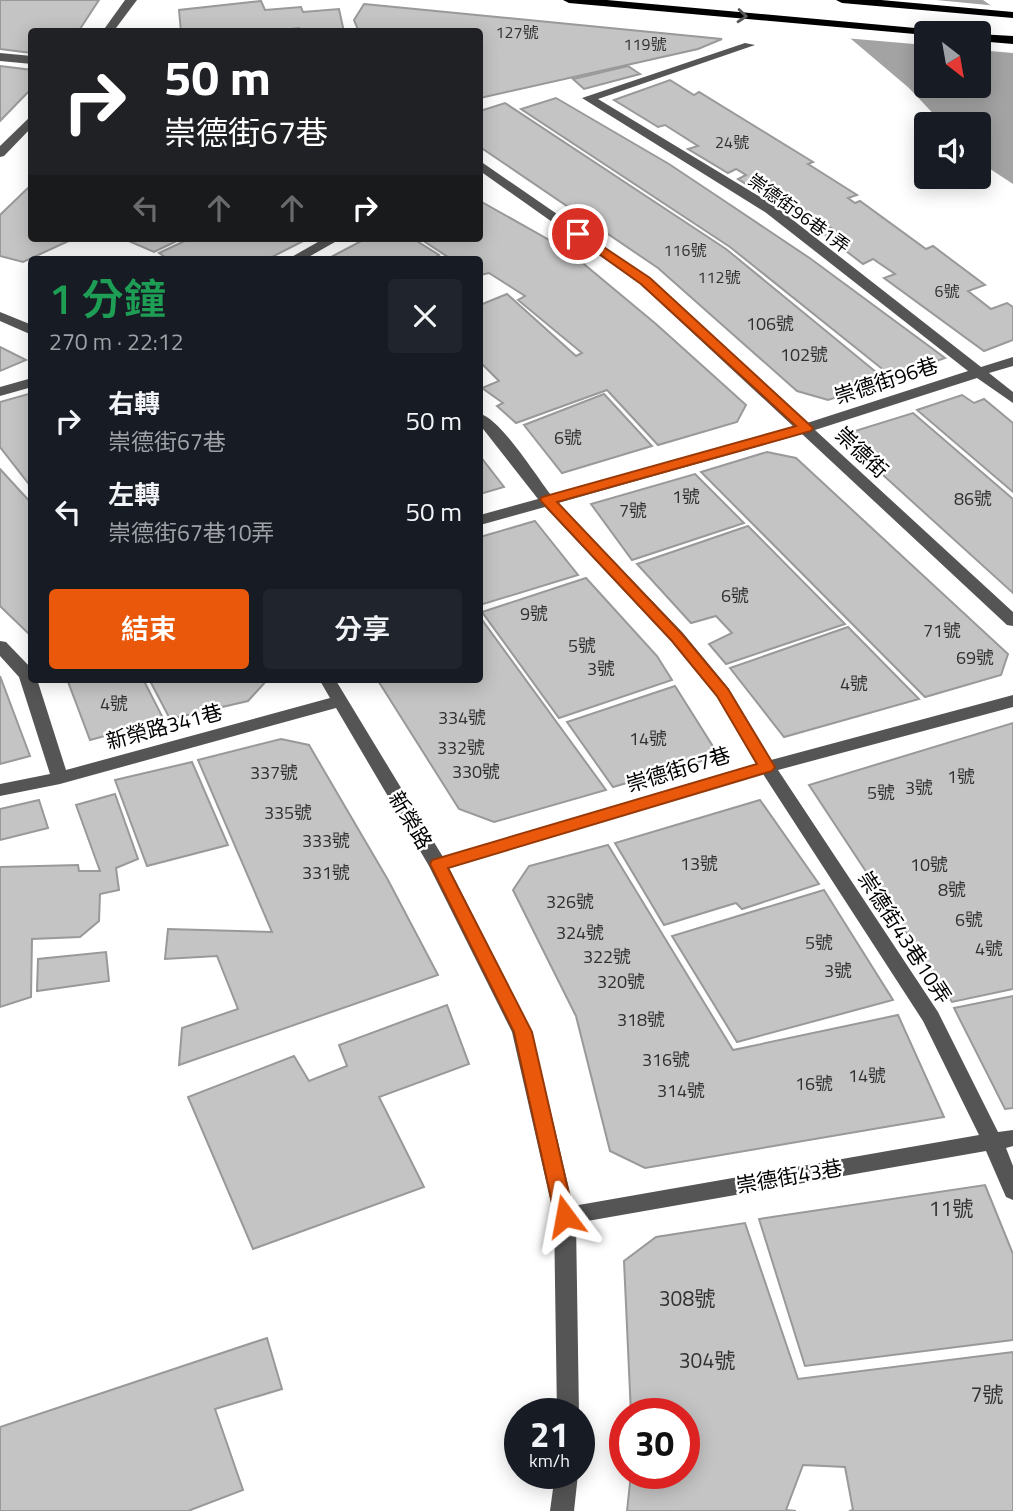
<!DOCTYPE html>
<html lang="zh-TW">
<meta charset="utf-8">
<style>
:root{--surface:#171b24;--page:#20242c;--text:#f1f3f6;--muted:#9ea1a6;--accent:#ea580c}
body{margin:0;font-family:"Titillium Web","Noto Sans TC",sans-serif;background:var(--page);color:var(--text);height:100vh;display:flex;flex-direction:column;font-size:26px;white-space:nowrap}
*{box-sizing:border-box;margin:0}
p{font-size:23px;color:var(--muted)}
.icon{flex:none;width:38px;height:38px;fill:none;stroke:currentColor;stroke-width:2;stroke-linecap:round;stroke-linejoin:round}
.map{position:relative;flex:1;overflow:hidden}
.panel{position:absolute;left:28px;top:256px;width:455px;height:427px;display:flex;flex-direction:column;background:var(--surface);border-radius:7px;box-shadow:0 4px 18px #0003}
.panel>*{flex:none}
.guide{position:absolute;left:28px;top:28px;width:455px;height:214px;border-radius:7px;box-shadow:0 4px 18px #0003;background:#202124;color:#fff;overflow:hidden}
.needle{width:46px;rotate:149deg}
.tools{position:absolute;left:914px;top:21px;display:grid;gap:14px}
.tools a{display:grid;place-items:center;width:77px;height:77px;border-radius:7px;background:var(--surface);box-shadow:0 4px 18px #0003;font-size:35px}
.speed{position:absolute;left:504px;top:1398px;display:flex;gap:14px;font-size:35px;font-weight:700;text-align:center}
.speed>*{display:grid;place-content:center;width:91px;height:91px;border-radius:50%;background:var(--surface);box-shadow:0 4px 18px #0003;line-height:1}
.speed small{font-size:18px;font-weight:400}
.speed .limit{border:10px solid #d22;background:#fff;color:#111}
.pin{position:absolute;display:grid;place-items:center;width:60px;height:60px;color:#fff;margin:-30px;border:4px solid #fff;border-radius:50%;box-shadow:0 2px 7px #0007}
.me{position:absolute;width:77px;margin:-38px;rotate:347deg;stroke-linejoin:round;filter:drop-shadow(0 0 5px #0008)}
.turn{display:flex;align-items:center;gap:24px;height:147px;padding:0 21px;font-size:32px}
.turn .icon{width:91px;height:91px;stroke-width:2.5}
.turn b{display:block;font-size:49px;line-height:60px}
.lanes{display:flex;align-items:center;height:66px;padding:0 21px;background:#0003;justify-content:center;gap:35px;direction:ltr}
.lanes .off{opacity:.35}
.round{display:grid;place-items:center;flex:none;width:74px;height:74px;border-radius:7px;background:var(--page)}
.summary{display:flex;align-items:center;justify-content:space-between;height:119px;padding:0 21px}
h1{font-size:42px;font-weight:600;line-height:52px;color:#1e9e55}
.button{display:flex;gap:14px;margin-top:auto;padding:14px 21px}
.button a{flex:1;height:80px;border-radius:7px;background:var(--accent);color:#fff;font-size:28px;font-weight:600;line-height:80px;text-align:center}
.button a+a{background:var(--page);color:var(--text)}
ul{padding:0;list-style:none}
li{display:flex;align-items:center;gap:21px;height:91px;padding:0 21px}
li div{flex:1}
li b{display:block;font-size:26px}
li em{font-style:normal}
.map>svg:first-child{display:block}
</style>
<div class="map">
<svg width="1013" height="1511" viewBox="0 0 1013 1511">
<rect width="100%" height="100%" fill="#fff"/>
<path fill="#a3a3a3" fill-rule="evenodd" d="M805,0h178l30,21v163l-35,-23v-37h-35l-34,-36zM926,33h52v53h-52z"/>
<path fill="#fff" d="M801,0h135l62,6 15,11v36l-35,-3v-17h-52v12l-82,-7z"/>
<g fill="#c4c4c4" stroke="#999" stroke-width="2">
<path d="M0,0h99l-21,32h-46v21l-32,-4z"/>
<path d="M261,1l4,9 36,-3 2,5 36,-3 5,23h-45v-4l-38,4h-80l-2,-22z"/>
<path d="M364,4l358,35 -24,10 -218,49v-66h-121l-5,-12z"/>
<path d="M0,66l32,4v18l-32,33z"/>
<path d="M628,66l12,8 -56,15 -11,-10z"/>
<path d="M670,80l24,15 5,-3 114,70 -5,2 49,31 -9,3 7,5 5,-2 66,48 7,-3 52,39 -17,6 23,18 16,-6 6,4v33l-29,11 -100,-73 11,-4 -22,-15 -10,5 -38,-29 11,-4 -11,-7 -12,4 -23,-18 7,-3 -9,-7 -10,4 -40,-25 8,-4 -10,-6 -8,4 -40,-24 10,-3 -33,-21 -7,2 -44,-27z"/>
<path d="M556,98l113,66 60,40 82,55 134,99 -36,13 4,4 -17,5 -166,-133 -209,-138z"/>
<path d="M505,103l221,146 161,132 -59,19 -31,-9 -139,-123 -178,-121v-36z"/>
<path d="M32,184v54h43l-52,24 -23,-6v-41z"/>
<path d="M480,201l87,49 89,74 90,81 -9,17 -79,23 -51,-55 -91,33 -19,-17 6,-3 -21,-15 17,-7 -16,-16 -3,1v-61l27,-11 69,62 6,-3 -64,-53 7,-4 -36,-23 -9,2v-16h-29l-32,-21h61z"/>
<path d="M122,238h61l-29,14z"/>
<path d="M191,238h118l-41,21h-100l-9,-6z"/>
<path d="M367,238h45l27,17 -7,4h-95l-4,-3z"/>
<path d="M0,347l26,13 -26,11z"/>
<path d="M32,393v95l-32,-41v-45z"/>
<path d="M604,394l48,52 -90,27 -38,-48z"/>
<path d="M962,395l12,8 10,-4 29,24v69l-96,-82z"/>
<path d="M913,413l100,86v94l-162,-147 4,-15z"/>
<path d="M767,452l29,6 212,196 -7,21 -76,22 -224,-225z"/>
<path d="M480,456l24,31 -24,7z"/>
<path d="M0,469l32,35v133l-32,-31z"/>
<path d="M695,474l49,49 -112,37 -41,-56z"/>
<path d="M535,521l43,54 -98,30v-68z"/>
<path d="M748,526l97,98 -119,40 -17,-20 23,-11 -16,-17 -25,7 -54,-59z"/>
<path d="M586,578l71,78 15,24 -113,38 -77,-106z"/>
<path d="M480,617l126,173 -112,32 -35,-13 -82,-130h103z"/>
<path d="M848,627l71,72 -135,38 -54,-69z"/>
<path d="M0,676l30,80 -30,8z"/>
<path d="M67,679h76l21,41 -74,20z"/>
<path d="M149,679h119l-20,22 -78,18z"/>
<path d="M675,686l44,70 -106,31 -46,-65z"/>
<path d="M1013,723v266l-61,13 -143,-217z"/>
<path d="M281,739l28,6 79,135 50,95 -259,90 3,-37 56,-19 -21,-53 -52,3 3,-30 104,3 -74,-172z"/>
<path d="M192,762l36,83 -81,21 -32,-86z"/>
<path d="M115,794l23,65 -22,9 3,22 -19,4 -1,27 -19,16 -48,2 -1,58 -31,10v-140l78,-2 1,6h21l-24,-66z"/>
<path d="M39,800l9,28 -48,12v-31z"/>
<path d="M760,800l59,84 -77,25 -6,-6 -72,22 -49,-82z"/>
<path d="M608,845l125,205 165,-35 46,102 -299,51 -35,-17 -34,-135 -63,-126 16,-24z"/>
<path d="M824,890l69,110 -156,42 -65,-106z"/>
<path d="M106,952l3,29 -72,10 1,-32z"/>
<path d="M1013,996v112l-8,1 -51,-101z"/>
<path d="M447,1005l22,59 -90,33 45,90 -171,62 -65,-152 106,-41 15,25 38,-15 -8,-21z"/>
<path d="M985,1185l28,69v86l-208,26 -46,-147z"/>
<path d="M745,1223l53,156 215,-27v159h-164l4,-1 -8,-43 -42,-2 -17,45 10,1h-169l4,-37h53v-60h-53l-7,-153 32,-24z"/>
<path d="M267,1338l15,51 -67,20 28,81 -55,21h-188v-84z"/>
</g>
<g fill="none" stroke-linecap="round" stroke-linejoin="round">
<g fill="#555" fill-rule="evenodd">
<path d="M125,0h12l-24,32h-11z"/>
<path d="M745,43l10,2 -157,54 177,107 206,161 32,-10v9l-24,7 24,19v11l-36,-25 -162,52 198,182v14l-6,-1 -205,-191 -244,69 125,130 46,56 42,71 242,-65v12l-235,63 160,242 60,120 15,-2v16l-7,2 7,18v34l-7,-3 -20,-46 -410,72 3,191h-22l-3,-198 -42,-184 -83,-166 -93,-158 -276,76 -60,12v-12l50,-10 -31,-97 -19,-21v-15l6,1 26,27v10h5l29,91 264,-72 -11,-19h16l108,178 313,-93 -39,-67 -46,-56 -126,-134 -65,18v-10l58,-16 -58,-74v-11c20,4 57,63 71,81l243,-68 -154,-143 -160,-113v-10l170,117 157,145 161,-52 -203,-159 -183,-114zM763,774l160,247 56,114 -406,71 -41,-174 -83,-164z"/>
<path d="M0,53l32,3v8l-32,-3z"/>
<path d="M32,115v12l-28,29 -4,1v-11z"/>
<path d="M325,238h17l-37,21h-17z"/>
<path d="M0,312l32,13v10l-32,-14z"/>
<path d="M32,378v9l-32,9v-9z"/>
<path d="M555,1474h23l-4,37h-24z"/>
</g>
<g fill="#000" fill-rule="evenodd">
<path d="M563,0h44l330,30 6,3h-17v2l-357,-32z"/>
<path d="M836,0h45l132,12v6l-171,-15z"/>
<path d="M978,34l35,2v8l-35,-3z"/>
</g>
</g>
<defs><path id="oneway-chevron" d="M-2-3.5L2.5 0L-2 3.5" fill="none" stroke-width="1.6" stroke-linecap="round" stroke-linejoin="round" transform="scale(1.75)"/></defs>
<use stroke="#595959" href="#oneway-chevron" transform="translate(742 16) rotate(5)"/>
<path fill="#ea580c" stroke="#983908" stroke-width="2" d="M578,230l72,48 163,150 -2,3 -254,71 125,132 46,55 47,78 -3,4 -324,97 84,164 42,184 -2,5 -7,3 -7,-3 -3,-5 -41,-184 -84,-168 2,-4 325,-96 -40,-68 -45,-55 -132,-141 2,-3 254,-71 -155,-142 -67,-48 -2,-2z"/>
<g text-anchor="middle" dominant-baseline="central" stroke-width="5" stroke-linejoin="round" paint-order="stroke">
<g font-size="16" fill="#313131">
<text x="517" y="32">127號</text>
<text x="645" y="44">119號</text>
<text x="732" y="142">24號</text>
<text x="685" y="250">116號</text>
<text x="719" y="277">112號</text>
<text x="947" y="291">6號</text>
</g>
<g font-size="18" fill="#000" stroke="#fff">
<text transform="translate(799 213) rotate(36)">崇德街96巷1弄</text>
</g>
<g font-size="18" fill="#313131">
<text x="770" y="323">106號</text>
<text x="804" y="354">102號</text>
<text x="568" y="437">6號</text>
<text x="686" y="496">1號</text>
<text x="973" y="498">86號</text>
<text x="633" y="510">7號</text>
<text x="735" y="595">6號</text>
<text x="534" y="613">9號</text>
<text x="942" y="630">71號</text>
<text x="582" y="645">5號</text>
<text x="975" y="657">69號</text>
<text x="601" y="668">3號</text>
<text x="854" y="683">4號</text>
<text x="114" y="703">4號</text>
<text x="462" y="717">334號</text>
<text x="648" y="738">14號</text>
<text x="461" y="747">332號</text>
<text x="476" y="771">330號</text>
<text x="274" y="772">337號</text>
<text x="961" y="776">1號</text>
<text x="919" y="787">3號</text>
<text x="881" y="792">5號</text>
<text x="288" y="812">335號</text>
<text x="326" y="840">333號</text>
<text x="699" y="863">13號</text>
<text x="929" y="864">10號</text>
<text x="326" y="872">331號</text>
<text x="952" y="889">8號</text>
<text x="570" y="901">326號</text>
<text x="969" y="919">6號</text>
<text x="580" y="932">324號</text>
<text x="819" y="942">5號</text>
<text x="989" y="948">4號</text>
<text x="607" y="956">322號</text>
<text x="838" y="970">3號</text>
<text x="621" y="981">320號</text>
<text x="641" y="1019">318號</text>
<text x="666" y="1059">316號</text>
<text x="867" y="1075">14號</text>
<text x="814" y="1083">16號</text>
<text x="681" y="1090">314號</text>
</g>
<g font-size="21" fill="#000" stroke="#fff">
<text transform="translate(886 380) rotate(-18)">崇德街96巷</text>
<text transform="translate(862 452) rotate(43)">崇德街</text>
<text transform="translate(164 726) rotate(-15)">新榮路341巷</text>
<text transform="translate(678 769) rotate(-17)">崇德街67巷</text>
<text transform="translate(411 820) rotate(59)">新榮路</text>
<text transform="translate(905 937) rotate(57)">崇德街43巷10弄</text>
<text transform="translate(789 1176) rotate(-10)">崇德街43巷</text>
</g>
<g font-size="21" fill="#313131">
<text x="951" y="1208">11號</text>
<text x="687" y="1298">308號</text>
<text x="707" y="1360">304號</text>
<text x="987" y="1394">7號</text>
</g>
</g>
</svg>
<div class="tools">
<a><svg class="needle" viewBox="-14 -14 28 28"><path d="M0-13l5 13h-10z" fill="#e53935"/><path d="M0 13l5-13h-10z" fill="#9ea1a6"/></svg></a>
<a><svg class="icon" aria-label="sound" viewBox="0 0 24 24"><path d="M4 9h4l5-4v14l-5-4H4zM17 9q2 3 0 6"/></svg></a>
</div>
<div class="speed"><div>21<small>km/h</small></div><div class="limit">30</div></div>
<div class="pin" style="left:578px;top:234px;background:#d93025"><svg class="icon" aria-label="arrive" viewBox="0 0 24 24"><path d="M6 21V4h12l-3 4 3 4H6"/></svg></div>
<svg class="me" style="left:565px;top:1216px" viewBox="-20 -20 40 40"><path d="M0-17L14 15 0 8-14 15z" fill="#ea580c" stroke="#fff" stroke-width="4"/></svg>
<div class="guide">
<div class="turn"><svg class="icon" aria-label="right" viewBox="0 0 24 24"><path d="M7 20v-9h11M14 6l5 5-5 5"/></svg><div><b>50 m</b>崇德街67巷</div></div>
<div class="lanes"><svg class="icon off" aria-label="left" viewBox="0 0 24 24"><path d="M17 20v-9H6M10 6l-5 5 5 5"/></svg><svg class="icon off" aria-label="ahead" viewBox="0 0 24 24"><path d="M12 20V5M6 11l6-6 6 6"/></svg><svg class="icon off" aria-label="ahead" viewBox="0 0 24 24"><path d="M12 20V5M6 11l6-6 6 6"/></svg><svg class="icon" aria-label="right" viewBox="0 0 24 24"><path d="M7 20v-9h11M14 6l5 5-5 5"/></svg></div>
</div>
<section class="panel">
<div class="summary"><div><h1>1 分鐘</h1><p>270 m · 22:12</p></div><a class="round"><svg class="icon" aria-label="close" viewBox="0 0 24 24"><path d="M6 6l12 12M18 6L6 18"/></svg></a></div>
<ul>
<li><svg class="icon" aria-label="right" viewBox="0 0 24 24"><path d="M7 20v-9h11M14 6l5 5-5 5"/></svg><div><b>右轉</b><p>崇德街67巷</p></div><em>50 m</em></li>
<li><svg class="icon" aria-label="left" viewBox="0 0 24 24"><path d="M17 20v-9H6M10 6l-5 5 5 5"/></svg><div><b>左轉</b><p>崇德街67巷10弄</p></div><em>50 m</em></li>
</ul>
<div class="button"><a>結束</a><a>分享</a></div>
</section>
</div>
